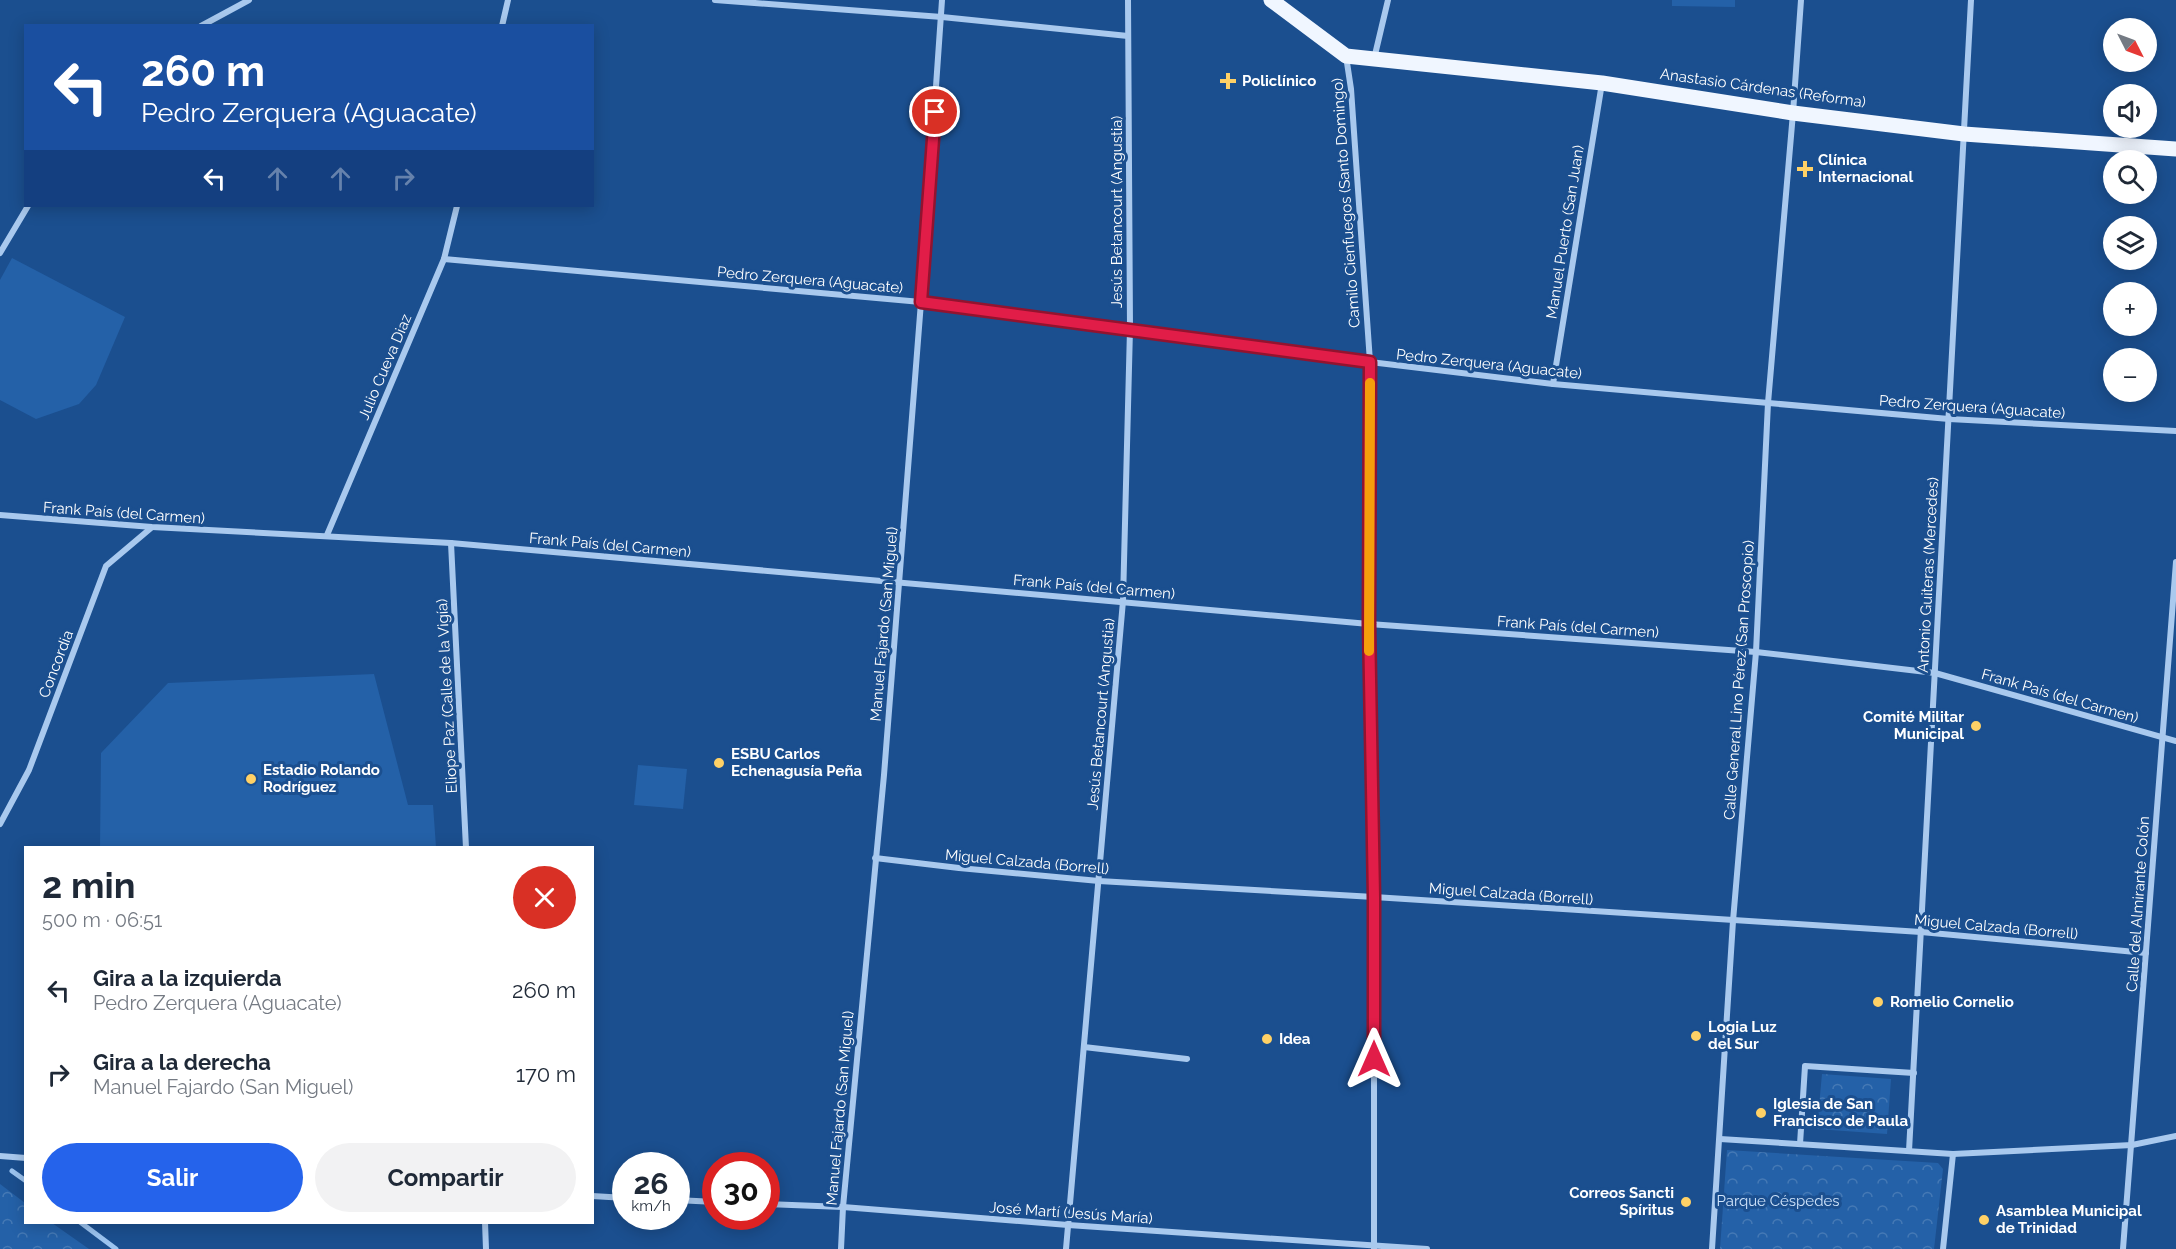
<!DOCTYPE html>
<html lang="es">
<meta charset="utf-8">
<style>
:root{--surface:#fff;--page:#f2f2f3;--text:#1f2937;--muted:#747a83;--accent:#2563eb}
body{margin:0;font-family:Raleway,sans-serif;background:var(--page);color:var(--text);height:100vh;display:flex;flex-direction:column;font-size:22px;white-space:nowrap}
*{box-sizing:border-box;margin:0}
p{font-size:20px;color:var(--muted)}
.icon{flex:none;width:33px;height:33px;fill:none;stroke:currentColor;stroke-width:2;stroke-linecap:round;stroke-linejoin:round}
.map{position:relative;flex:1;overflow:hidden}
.sheet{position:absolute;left:24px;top:846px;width:570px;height:378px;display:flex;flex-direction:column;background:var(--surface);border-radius:0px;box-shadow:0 3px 15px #0003}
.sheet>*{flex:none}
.guide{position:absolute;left:24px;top:24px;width:570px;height:183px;border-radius:0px;box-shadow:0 3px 15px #0003;background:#1a4fa0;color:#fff;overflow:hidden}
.needle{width:39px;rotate:132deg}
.fabs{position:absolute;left:2103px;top:18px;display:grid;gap:12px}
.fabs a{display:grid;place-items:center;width:54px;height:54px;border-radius:50%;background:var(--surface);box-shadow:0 3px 15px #0003;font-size:30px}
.speed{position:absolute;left:612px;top:1152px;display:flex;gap:12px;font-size:30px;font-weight:700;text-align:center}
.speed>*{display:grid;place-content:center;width:78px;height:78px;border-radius:50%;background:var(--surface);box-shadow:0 3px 15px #0003;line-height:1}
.speed small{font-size:15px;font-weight:400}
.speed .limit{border:9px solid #d22;background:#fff;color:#111}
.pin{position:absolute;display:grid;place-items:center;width:51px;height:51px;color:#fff;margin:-26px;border:3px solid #fff;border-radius:50%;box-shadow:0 2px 6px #0007}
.me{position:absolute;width:66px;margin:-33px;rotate:0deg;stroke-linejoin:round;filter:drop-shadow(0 0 4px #0008)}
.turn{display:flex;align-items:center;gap:21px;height:126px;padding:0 18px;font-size:27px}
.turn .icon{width:78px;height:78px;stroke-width:2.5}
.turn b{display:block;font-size:42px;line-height:51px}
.lanes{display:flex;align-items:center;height:57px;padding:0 18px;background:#0003;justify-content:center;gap:30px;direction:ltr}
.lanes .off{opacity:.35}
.round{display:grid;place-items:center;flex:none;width:63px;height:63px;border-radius:32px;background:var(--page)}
.headline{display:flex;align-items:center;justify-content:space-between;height:102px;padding:0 18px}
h1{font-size:36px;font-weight:700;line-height:45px}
.primary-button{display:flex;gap:12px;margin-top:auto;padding:12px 18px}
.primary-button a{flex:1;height:69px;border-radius:36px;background:var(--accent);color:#fff;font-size:24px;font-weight:700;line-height:69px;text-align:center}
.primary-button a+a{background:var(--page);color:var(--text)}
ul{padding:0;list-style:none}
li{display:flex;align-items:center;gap:18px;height:84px;padding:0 18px}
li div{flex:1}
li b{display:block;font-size:22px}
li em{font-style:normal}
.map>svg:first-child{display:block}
</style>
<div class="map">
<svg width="2176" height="1249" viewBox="0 0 2176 1249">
<defs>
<pattern id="park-crowns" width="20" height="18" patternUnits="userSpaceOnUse" patternTransform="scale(1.5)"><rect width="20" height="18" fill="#2461a8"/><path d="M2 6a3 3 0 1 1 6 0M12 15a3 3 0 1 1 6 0" fill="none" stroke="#4579b5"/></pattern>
</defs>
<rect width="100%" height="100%" fill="#1b4f8f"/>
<g fill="url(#park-crowns)">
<path d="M1822,1074l69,5 -4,55 -70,-5z"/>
<path d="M1727,1150l211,13 5,6 -9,80h-214z"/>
<path d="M0,1184l25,19 1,19 26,1 37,26h-89z"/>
</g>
<g fill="#2461a8">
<path d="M1672,0h63v7l-63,-1z"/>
<path d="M12,258l113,59 -29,68 -17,19 -43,15 -36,-19v-120z"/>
<path d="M374,674l34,131h25l3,42h-336l1,-94 67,-70z"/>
<path d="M638,765l49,4 -4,40 -49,-4z"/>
</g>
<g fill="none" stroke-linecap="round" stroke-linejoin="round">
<g stroke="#9cc4f0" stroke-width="5">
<path d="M12,1171l14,10"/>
<path d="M80,1222l36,27"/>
</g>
<g stroke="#a9c9ee" stroke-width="6">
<path d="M715,0l227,17 186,19"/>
<path d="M201,26l48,-26"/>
<path d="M502,26l6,-26"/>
<path d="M1346,56l5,33 19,273 -1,262 5,273v352"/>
<path d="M1374,59l14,-59"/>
<path d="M0,253l28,-47"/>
<path d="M444,259l477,43 449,60 183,22 396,35 227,12"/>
<path d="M1553,384l49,-301"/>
<path d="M0,515l152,12 299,16 918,81 387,28 179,21 241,68"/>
<path d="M327,535l117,-276 13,-53"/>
<path d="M451,543l15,305"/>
<path d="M0,824l29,-54 77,-204 45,-38"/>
<path d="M875,858l84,10 140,13 275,16 547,35 225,21"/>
<path d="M1084,1047l103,12"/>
<path d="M1720,1139l233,15 179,-9 44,-9"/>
<path d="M1800,1144l5,-78 109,7"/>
<path d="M1909,1151l62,-1151"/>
<path d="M0,1156l26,2"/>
<path d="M592,1196l34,2"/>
<path d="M676,1200l40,2"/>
<path d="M766,1204l77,3 225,18 359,24"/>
<path d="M485,1222l1,27"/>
<path d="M841,1249l2,-42 41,-432 37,-473 21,-302"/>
<path d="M1066,1249l57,-648 7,-272 -2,-329"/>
<path d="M1712,1249l21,-328 23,-269 12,-249 25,-290 8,-113"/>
<path d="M1943,1249l10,-95"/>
<path d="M2123,1249l53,-687"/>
</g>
<path stroke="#f0f6ff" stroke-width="15" d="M1271,0l75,56 256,27 191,30 171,21 212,15"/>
</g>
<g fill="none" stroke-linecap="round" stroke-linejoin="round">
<g stroke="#92132f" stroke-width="15">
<path id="route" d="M935,112l-14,190 449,60 -1,262 5,273v162"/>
</g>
<use href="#route" stroke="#e11d48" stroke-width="10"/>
<path stroke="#f59e0b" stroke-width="10" d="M1369,651l1,-268"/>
</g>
<g fill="#ffd166" stroke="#1b4f8f" stroke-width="2">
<path d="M1225 72h6v6h6v6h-6v6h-6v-6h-6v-6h6z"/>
<path d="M1802 160h6v6h6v6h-6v6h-6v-6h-6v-6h6z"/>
<circle cx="1976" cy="726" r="6"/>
<circle cx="719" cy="763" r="6"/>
<circle cx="251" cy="779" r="6"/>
<circle cx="1878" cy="1002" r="6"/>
<circle cx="1696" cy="1036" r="6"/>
<circle cx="1267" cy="1039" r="6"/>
<circle cx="1761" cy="1113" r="6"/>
<circle cx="1686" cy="1202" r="6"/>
<circle cx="1984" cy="1220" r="6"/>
</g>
<g text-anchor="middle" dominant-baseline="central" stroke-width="6" stroke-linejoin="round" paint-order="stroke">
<g font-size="15" font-weight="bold" fill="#fff" stroke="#1b4f8f" text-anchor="start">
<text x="1242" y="81">Policlínico</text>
<text x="1818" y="160">Clínica<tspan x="1818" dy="17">Internacional</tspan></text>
<text x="1964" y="717" text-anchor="end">Comité Militar<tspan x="1964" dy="17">Municipal</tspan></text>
<text x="731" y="754">ESBU Carlos<tspan x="731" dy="17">Echenagusía Peña</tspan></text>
<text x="263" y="770">Estadio Rolando<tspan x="263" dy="17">Rodríguez</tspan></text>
<text x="1890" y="1002">Romelio Cornelio</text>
<text x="1708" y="1027">Logia Luz<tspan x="1708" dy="17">del Sur</tspan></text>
<text x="1279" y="1039">Idea</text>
<text x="1773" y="1104">Iglesia de San<tspan x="1773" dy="17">Francisco de Paula</tspan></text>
<text x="1674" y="1193" text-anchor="end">Correos Sancti<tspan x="1674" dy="17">Spíritus</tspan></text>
<text x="1996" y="1211">Asamblea Municipal<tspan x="1996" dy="17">de Trinidad</tspan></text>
</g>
<g font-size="15" fill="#fff" stroke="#1b4f8f">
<text transform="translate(1763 88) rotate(8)">Anastasio Cárdenas (Reforma)</text>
<text transform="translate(1346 203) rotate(-94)">Camilo Cienfuegos (Santo Domingo)</text>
<text transform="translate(1117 212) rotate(-90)">Jesús Betancourt (Angustia)</text>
<text transform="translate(1565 232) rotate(-81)">Manuel Puerto (San Juan)</text>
<text transform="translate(810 280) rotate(5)">Pedro Zerquera (Aguacate)</text>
<text transform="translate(1489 364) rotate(6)">Pedro Zerquera (Aguacate)</text>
<text transform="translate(385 367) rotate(-67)">Julio Cueva Diaz</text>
<text transform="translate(1972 407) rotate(4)">Pedro Zerquera (Aguacate)</text>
<text transform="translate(124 513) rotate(4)">Frank País (del Carmen)</text>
<text transform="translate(610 545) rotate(5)">Frank País (del Carmen)</text>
<text transform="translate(1928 575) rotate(-87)">Antonio Guiteras (Mercedes)</text>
<text transform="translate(1094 587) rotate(5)">Frank País (del Carmen)</text>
<text transform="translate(884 624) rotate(-85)">Manuel Fajardo (San Miguel)</text>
<text transform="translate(1578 627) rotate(4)">Frank País (del Carmen)</text>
<text transform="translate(56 664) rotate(-69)">Concordia</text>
<text transform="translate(1739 680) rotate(-86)">Calle General Lino Pérez (San Proscopio)</text>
<text transform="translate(447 696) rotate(-93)">Eliope Paz (Calle de la Vigía)</text>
<text transform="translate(2060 696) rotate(16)">Frank País (del Carmen)</text>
<text transform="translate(1101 714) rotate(-85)">Jesús Betancourt (Angustia)</text>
<text transform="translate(1027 862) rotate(5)">Miguel Calzada (Borrell)</text>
<text transform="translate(1511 894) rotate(4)">Miguel Calzada (Borrell)</text>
<text transform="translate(2138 904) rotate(-86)">Calle del Almirante Colón</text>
<text transform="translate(1996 927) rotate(5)">Miguel Calzada (Borrell)</text>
<text transform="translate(840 1108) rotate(-85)">Manuel Fajardo (San Miguel)</text>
<text transform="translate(1071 1213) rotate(4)">José Martí (Jesús María)</text>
</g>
<g font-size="15" fill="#cfe3fa" stroke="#1b4f8f">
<text x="1778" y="1201">Parque Céspedes</text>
</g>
</g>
</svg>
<div class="fabs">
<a><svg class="needle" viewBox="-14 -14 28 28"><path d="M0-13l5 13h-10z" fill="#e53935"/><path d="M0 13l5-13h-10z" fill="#747a83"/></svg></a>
<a><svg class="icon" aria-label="sound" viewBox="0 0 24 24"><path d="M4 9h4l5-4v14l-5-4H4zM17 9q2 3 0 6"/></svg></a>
<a><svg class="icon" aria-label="search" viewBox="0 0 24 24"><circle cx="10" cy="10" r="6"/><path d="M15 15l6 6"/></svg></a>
<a><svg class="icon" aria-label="layers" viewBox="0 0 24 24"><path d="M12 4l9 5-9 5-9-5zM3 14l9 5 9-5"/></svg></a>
<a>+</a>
<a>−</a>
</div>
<div class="speed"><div>26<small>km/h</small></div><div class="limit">30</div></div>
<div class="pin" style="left:935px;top:112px;background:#d93025"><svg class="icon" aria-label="arrive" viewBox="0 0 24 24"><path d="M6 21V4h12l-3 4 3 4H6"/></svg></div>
<svg class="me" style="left:1374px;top:1059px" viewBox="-20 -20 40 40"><path d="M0-17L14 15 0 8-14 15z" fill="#e11d48" stroke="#fff" stroke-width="4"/></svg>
<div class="guide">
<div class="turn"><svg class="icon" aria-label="left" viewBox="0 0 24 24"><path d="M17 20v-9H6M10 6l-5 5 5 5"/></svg><div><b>260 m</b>Pedro Zerquera (Aguacate)</div></div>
<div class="lanes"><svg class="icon" aria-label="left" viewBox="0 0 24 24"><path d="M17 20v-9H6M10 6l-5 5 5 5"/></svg><svg class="icon off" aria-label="ahead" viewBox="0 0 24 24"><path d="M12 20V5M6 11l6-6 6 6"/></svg><svg class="icon off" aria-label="ahead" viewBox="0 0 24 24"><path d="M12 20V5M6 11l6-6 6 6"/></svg><svg class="icon off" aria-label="right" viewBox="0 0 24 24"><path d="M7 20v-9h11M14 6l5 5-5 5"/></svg></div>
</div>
<section class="sheet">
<div class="headline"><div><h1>2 min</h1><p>500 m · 06:51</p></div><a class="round" style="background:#d93025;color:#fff"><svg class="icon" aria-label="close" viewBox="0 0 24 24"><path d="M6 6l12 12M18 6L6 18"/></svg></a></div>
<ul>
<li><svg class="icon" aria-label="left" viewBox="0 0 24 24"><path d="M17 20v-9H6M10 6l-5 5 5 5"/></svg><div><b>Gira a la izquierda</b><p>Pedro Zerquera (Aguacate)</p></div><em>260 m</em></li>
<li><svg class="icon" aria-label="right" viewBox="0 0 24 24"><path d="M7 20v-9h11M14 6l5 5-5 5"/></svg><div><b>Gira a la derecha</b><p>Manuel Fajardo (San Miguel)</p></div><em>170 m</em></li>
</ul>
<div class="primary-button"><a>Salir</a><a>Compartir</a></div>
</section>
</div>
